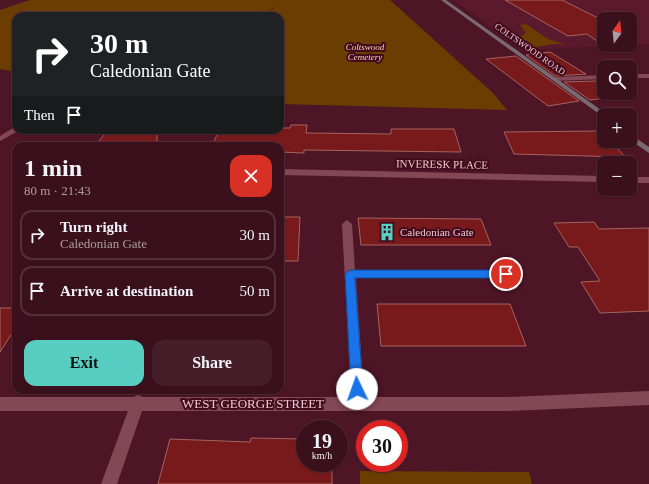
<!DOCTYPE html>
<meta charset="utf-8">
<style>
:root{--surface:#3a101c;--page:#451e29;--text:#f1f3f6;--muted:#ab9da3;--line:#54303b;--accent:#57cec1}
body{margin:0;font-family:"Times New Roman",serif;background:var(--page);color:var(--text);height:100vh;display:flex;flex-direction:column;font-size:15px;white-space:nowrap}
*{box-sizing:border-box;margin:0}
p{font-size:13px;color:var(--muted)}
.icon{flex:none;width:22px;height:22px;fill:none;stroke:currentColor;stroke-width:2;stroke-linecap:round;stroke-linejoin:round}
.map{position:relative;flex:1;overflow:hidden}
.panel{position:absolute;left:12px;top:142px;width:272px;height:252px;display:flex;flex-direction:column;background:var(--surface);border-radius:12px;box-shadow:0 1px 3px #0004,0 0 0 1px var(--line)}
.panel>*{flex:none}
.hud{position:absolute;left:12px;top:12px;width:272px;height:122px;border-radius:12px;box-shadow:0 1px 3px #0004,0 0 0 1px var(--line);background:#202124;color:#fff;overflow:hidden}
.needle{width:26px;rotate:15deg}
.buttons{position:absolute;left:597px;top:12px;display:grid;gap:8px}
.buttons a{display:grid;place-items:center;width:40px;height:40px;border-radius:8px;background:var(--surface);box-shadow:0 1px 3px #0004,0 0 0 1px var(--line);font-size:20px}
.speed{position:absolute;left:296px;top:420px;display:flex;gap:8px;font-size:20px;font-weight:700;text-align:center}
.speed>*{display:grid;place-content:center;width:52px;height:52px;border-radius:50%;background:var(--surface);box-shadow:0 1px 3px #0004,0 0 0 1px var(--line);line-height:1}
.speed small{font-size:10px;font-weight:400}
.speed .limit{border:6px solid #d22;background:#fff;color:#111}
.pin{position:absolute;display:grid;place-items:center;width:34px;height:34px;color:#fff;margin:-17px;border:2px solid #fff;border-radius:50%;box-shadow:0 1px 4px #0007}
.me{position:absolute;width:44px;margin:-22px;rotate:357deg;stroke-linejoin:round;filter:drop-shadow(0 0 3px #0008)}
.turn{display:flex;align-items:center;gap:14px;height:84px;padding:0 12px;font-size:18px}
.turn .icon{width:52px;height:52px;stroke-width:2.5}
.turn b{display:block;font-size:28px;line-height:34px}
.then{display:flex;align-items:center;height:38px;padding:0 12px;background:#0003;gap:8px;font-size:15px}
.round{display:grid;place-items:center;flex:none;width:42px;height:42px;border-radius:12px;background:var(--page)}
.head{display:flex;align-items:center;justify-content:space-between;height:68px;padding:0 12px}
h1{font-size:24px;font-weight:700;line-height:30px}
.primary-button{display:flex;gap:8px;margin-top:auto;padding:8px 12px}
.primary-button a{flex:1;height:46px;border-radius:12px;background:var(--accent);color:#111;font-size:16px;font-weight:700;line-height:46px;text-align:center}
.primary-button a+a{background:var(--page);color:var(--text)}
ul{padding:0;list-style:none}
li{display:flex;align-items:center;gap:12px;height:50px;margin:0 8px 6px;padding:0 4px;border:2px solid var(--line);border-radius:12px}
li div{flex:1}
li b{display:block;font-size:15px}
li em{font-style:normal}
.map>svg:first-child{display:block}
</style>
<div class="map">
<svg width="649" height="484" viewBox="0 0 649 484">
<rect width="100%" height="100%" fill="#4d1526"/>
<path fill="#5a192d" d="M453,0h196v44l-19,1v-26h-26v26h25l-104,5z"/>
<g fill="#6b3d00">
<path d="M30,0h360l103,93 14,17 -227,-6v-88h-15l13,-12 -15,12h-247v56l-16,-3v-59z"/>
<path d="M526,24l22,15 16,5h-11l-28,5 -11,-8 12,-8 -6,-8z"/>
<path d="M360,471l169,1 3,12h-172z"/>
</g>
<g fill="#781a1b" stroke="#a5645e">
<path d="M505,0h57l42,21v25l-17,-12 -19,2z"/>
<path d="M550,52l36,22 -31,2 -29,-21z"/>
<path d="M516,56l63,45 -31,5 -62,-47z"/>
<path d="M596,81l8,5v7h12l4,3 -30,4 -26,-18z"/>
<path d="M291,125h16l-1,8 85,1v-5h63l7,23 -157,-2v3l-24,-1v-6h-68l7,-16h61v-2h10z"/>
<path d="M108,130l49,1v15h-62z"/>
<path d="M602,131l2,2v8h7l14,16 -111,-3 -10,-22z"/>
<path d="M280,217h20l-2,44h-18z"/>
<path d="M358,218l123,1 10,26h-130z"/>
<path d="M594,222l5,7 50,-1v83l-49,2 -19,-31 19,-1 -22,-34h-9l-15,-24z"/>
<path d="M377,304h133l16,42h-145z"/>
<path d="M0,308h16v19l-16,25z"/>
<path d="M251,438l54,1v24h27v21h-174l12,-45 80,3z"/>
</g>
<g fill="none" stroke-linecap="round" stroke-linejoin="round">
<g fill="#844756" fill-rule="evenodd">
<rect x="630" y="74" width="19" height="4"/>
<path d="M604,75v4l-49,2 -3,-2 3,-2z"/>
<path d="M13,128h3v2h4l-20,11v-5z"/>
<path d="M280,169l324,7v6l-324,-7z"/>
<rect x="630" y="177" width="19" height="6"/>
<path d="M347,220l5,4 3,46h151l4,1 1,3 -1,3 -4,1h-150l8,119h146l139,-6v14l-139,6h-368l-25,73h-16l27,-73h-128v-14h133l5,-2 5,2h208l-9,-173z"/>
</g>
<g fill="#796a71" fill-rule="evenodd">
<path d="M441,0h5l162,115 -6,1z"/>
<path d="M630,134l19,13v6l-19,-13z"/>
</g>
</g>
<path fill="#1a73e8" stroke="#114b97" d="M350,270h156l5,4 -5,4h-151l8,111 -2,4 -4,2 -4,-2 -2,-4 -6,-115z"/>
<defs>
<g id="building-bare" transform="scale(1.38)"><path d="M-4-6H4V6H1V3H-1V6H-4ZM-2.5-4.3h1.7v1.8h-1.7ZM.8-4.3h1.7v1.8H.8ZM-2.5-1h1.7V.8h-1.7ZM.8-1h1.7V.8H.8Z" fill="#57cec1" stroke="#410a1d" stroke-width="2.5" paint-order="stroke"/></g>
</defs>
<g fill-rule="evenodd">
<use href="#building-bare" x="387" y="232"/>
</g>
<g text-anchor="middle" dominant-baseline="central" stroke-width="4" stroke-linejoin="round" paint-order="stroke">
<g font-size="9" font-style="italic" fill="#fcd7b3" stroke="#410a1d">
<text x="365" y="47">Coltswood<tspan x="365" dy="10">Cemetery</tspan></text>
</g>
<g font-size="9" fill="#edc8cf" stroke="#410a1d">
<text transform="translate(530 49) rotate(35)">COLTSWOOD ROAD</text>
</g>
<g font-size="11" fill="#edc8cf" stroke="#410a1d">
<text transform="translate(442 164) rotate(1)">INVERESK PLACE</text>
</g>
<g font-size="11" fill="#edc8cf" stroke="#410a1d" text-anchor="start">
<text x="400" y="232">Caledonian Gate</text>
</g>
<g font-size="13" fill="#edc8cf" stroke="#410a1d">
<text x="253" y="403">WEST GEORGE STREET</text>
</g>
</g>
</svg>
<div class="buttons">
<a><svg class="needle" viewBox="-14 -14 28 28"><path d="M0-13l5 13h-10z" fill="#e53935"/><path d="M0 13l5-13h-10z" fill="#ab9da3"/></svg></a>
<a><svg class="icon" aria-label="search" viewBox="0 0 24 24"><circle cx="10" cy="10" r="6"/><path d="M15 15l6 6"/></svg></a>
<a>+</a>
<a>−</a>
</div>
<div class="speed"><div>19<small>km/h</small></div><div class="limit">30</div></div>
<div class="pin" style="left:506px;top:274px;background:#d93025"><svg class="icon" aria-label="arrive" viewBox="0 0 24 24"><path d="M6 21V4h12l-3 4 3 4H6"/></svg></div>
<svg class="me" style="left:357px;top:389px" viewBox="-20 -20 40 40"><circle r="19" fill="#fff"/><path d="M0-13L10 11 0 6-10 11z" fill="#1a73e8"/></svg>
<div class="hud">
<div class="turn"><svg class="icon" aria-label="right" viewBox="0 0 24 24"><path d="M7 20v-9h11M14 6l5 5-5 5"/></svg><div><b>30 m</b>Caledonian Gate</div></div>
<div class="then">Then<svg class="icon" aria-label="arrive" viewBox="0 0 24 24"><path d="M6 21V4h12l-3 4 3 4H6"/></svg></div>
</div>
<section class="panel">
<div class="head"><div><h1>1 min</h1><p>80 m · 21:43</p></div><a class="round" style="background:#d93025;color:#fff"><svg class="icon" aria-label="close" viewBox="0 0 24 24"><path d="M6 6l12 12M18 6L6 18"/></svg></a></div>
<ul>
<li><svg class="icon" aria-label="right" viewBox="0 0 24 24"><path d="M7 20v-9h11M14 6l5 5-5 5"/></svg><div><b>Turn right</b><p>Caledonian Gate</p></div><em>30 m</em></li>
<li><svg class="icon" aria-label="arrive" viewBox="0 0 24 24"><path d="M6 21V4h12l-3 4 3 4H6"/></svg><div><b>Arrive at destination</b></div><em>50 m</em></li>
</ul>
<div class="primary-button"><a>Exit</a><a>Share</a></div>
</section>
</div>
